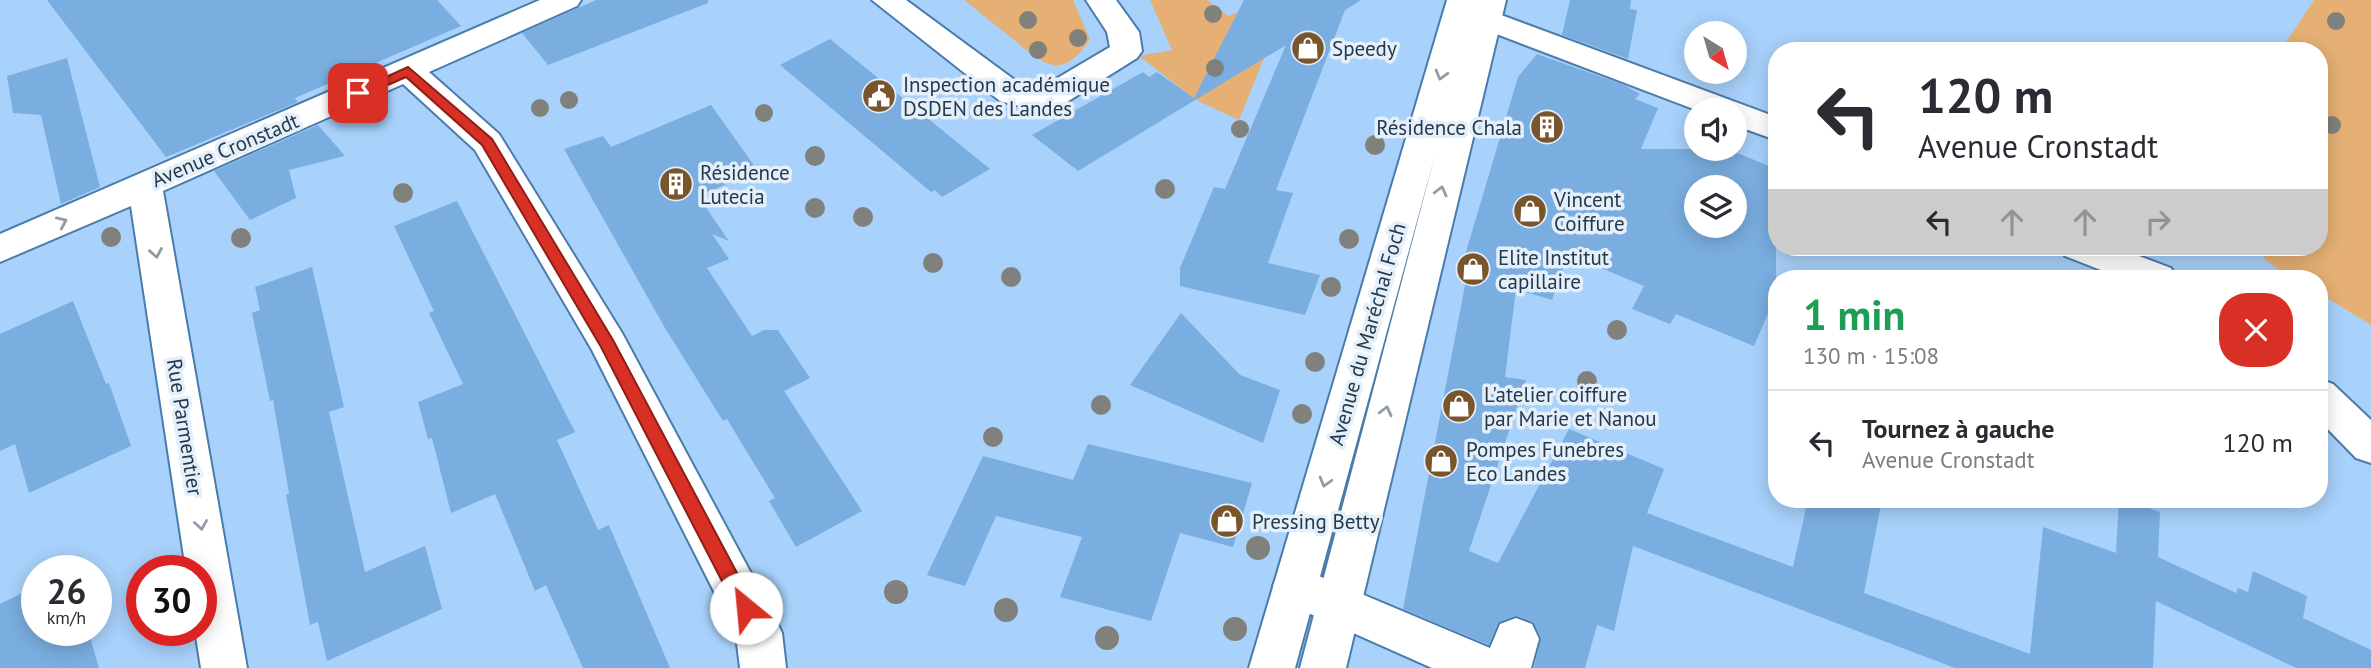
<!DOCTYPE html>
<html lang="fr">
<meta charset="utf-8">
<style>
:root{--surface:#fff;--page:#f7f7f7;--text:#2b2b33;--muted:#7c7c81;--line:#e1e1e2}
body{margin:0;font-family:"PT Sans",sans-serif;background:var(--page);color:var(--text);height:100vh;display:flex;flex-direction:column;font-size:26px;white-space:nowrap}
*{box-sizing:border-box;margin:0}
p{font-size:23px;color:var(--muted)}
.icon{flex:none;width:38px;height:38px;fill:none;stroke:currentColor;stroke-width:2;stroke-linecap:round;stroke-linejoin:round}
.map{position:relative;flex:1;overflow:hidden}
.side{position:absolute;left:1768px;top:270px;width:560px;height:238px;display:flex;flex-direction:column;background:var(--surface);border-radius:28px;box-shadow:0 4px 18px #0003}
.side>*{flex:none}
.guide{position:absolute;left:1768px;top:42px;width:560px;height:214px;border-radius:28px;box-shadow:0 4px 18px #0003;background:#fff;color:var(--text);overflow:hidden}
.needle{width:46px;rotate:143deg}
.tools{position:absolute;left:1684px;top:21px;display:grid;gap:14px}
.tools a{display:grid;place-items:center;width:63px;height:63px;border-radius:50%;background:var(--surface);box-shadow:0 4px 18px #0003;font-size:35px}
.speed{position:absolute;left:21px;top:555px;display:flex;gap:14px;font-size:35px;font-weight:700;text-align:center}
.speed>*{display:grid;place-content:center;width:91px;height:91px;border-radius:50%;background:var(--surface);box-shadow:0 4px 18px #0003;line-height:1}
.speed small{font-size:18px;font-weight:400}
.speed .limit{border:10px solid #d22;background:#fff;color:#111}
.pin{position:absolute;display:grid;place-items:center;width:60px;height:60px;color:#fff;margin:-30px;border-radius:14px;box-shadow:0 4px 10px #0006}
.me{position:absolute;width:77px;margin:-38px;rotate:332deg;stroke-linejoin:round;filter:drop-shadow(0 0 5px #0008)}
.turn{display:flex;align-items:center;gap:24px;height:147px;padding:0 35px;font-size:32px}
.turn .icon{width:91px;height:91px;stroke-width:2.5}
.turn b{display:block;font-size:49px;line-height:60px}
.lanes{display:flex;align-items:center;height:66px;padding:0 35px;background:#0003;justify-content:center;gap:35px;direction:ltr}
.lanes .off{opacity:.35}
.round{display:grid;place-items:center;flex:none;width:74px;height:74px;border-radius:28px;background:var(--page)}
.head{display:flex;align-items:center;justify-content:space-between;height:119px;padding:0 35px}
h1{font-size:42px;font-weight:800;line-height:52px;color:#1e9e55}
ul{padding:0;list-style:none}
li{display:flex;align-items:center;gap:21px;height:105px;padding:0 35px;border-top:2px solid var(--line)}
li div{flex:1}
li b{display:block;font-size:26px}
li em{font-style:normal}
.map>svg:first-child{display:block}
</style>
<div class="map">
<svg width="2371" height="668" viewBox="0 0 2371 668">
<rect width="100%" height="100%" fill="#a8d1fb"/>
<g fill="#e6b075">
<path d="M965,0h108l17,39c-28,43 -46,26 -78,-1 -16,-12 -32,-25 -47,-38z"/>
<path d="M1150,0h57l21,16 32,-12h26l-47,116 -43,-20 -57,-44 33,-6z"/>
<path d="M2314,0h57v325l-52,-32v-15c-26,0 -50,-7 -62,-31h62v-196h-39z"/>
</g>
<g fill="#7aaee0" fill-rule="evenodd">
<path d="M47,0h390l24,26 -166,72 3,4 -132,55z"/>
<path d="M596,0h112v3l-160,62 -26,-32z"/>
<path d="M1244,0h117l-16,10 -69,180 17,3 -25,70 52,12 -15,40 -125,-29v-18l34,-81 11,2 61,-144 -208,126 -46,-36 111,-63 6,5 8,-5 37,26z"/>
<path d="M1570,0h61l-1,9 7,1 -9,49 -66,-24z"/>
<path d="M830,39l160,130 -48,28 -7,-7 -4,2 -151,-127z"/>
<path d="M1537,54l87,31 16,9 -5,5 23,9 -17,41h87l48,20v126l-22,51 -78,-32 -6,10 -38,-15 12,-23 -76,-32 -16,46 -36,-11 -11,88 21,3 -57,171 29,12 71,-134 95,40 -17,44 146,54 15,-68h74l-18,94 166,61 13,-127 73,26 3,-54h4l37,13 -2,45 78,36 2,-5 10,4 5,-21 54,25 -4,22 68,32v18h-75l-140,-67 -3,67h-198l-322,-122 -19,85 -17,-6 -12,43h-51l7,-30 -8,-16 -16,-6 -19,7 -9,22 -86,-36 64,-334 -7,-3 58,-195zM1696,187h38v39h-38z"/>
<path d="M67,58l33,129 -39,17 -20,-89 -28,-2 -6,-37z"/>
<path d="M711,105l47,66 -60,25 31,45 -17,-7 17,25 -22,9 45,68 12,-6h14l32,48 -26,13 78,120 -66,36 -27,-46 6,-3 -48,-79 -4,2 -58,-93 -101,-179 39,-13 8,11z"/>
<path d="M318,125l27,31 -56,14 7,28 -46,22 -36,-49z"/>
<path d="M457,201l118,231 -18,8 41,90 11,-5 61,143h-87l-37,-83 -11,6 -40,-97 -44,19 -19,-75 -4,1 -10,-37 45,-18 -34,-71 5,-2 -40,-85z"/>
<path d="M312,267l32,140 -15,5 36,160 60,-26 17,63 -115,52 -9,-39 -8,3 -24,-130 3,-2 -16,-93 -3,1 -18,-88 8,-3 -5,-23z"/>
<path d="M73,301l33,83 3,-1 22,63 -102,47 -14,-49 -15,7v-117z"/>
<path d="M1181,313l59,62 40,15 -17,53 -133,-58z"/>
<path d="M1088,444l164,39 -19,64 -53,-14 -29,88 -91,-24 22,-60 -86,-21 -31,70 -38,-11 56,-119 90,24z"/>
<path d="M37,586v44h51l11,38h-99v-64z"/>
</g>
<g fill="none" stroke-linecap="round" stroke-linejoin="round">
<g stroke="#4a7cab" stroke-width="4">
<g id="minor">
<path d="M540,0h41l-4,6 -148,66 70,62 123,199 153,285 7,15 4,35h-46l-4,-33 -144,-285 -117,-200 -72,-66 -240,107 84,477h-46l-6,-38h6v-60h-15l-55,-364 -131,56v-28z"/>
<path d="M872,0h34l114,84 24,2 66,-39 -3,-15 -21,-32h30l23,32 3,19 -5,7 -75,47c-20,5 -42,2 -62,-4z"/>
<path d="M1461,0l315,117v23l-42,-15v-15h-38l-247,-94 -4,-7 4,-7z"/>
<path d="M2060,247h55l56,21 6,10h-56l-56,-22z"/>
<path d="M2319,379l14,5 38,36v43l-15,-5 -37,-38z"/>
<path d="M1295,566l195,82 10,-24 16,-6 16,6 7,15 -8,29h-99l-153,-68 -6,-14 6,-14z"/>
</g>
</g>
<g stroke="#4a7cab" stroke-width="4">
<path id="secondary" d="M1447,0h59l-160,668h-46l135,-513 -140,513h-46z"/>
</g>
<use href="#minor" fill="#fff" fill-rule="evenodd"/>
<use href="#secondary" fill="#fff" fill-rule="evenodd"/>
</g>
<g fill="#80807d">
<circle cx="1213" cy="14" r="9"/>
<circle cx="1028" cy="20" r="9"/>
<circle cx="2336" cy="21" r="9"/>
<circle cx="1078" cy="38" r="9"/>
<circle cx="1038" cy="50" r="9"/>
<circle cx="1215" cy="68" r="9"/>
<circle cx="569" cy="100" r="9"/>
<circle cx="540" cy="108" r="9"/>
<circle cx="764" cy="113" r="9"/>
<circle cx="2332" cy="125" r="9"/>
<circle cx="1240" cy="129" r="9"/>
<circle cx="1375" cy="145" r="10"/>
<circle cx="815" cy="156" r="10"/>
<circle cx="1165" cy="189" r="10"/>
<circle cx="403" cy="193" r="10"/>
<circle cx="815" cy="208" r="10"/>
<circle cx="863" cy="217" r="10"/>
<circle cx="111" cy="237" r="10"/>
<circle cx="241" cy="238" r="10"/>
<circle cx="1349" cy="239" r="10"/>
<circle cx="933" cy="263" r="10"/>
<circle cx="1011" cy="277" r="10"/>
<circle cx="1331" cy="287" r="10"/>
<circle cx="1617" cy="330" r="10"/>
<circle cx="1315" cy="362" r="10"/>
<circle cx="1587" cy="381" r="10"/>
<circle cx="1101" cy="405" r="10"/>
<circle cx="1302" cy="414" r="10"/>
<circle cx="993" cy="437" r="10"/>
<circle cx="1258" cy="548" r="12"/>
<circle cx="896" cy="592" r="12"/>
<circle cx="1006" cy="610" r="12"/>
<circle cx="1235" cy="629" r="12"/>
<circle cx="1107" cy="638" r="12"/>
</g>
<defs><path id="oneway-chevron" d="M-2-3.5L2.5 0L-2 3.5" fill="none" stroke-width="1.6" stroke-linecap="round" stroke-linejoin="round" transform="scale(1.75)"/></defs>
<g stroke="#919ca6">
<use href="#oneway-chevron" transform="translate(1441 75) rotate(106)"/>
<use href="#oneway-chevron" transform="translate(1441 191) rotate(-76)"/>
<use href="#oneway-chevron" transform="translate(62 222) rotate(-24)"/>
<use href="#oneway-chevron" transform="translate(156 253) rotate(80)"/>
<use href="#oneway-chevron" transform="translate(1386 411) rotate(-76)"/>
<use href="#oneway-chevron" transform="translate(1325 482) rotate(106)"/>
<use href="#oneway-chevron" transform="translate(201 525) rotate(81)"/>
</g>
<path fill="#d93025" stroke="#8d1f18" stroke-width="2" d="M408,67l84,72 121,201 140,263 2,5 -2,6 -7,3 -7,-3 -138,-267 -119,-202 -76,-68 -43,19h-10l-2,-3z"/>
<defs>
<g id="shop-disc" transform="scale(1.75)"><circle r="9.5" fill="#78552d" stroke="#e4eff9"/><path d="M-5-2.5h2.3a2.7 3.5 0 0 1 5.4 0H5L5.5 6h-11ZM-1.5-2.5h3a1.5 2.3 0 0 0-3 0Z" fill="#fff"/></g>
<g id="civic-disc" transform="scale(1.75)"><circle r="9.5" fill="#78552d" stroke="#e4eff9"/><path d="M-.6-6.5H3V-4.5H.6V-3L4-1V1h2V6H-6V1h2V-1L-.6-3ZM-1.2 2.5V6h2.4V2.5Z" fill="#fff"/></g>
<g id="building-disc" transform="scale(1.75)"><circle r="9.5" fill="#78552d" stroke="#e4eff9"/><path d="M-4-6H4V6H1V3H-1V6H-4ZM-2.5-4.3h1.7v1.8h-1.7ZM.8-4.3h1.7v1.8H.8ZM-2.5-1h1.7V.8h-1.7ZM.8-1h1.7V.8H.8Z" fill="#fff"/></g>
</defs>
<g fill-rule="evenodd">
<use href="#shop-disc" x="1308" y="48"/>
<use href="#civic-disc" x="879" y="96"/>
<use href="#building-disc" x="1547" y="127"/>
<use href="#building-disc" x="676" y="184"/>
<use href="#shop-disc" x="1530" y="211"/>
<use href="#shop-disc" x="1473" y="269"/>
<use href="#shop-disc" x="1459" y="406"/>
<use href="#shop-disc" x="1441" y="461"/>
<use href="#shop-disc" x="1227" y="521"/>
</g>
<g text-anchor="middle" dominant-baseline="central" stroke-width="7" stroke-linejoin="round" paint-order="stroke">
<g font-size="21" fill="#23394d" stroke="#e4eff9" text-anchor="start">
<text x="1332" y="48">Speedy</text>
<text x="903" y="84">Inspection académique<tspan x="903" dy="24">DSDEN des Landes</tspan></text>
<text x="1522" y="127" text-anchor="end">Résidence Chala</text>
<text x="700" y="172">Résidence<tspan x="700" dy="24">Lutecia</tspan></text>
<text x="1554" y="199">Vincent<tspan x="1554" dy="24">Coiffure</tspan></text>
<text x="1498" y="257">Elite Institut<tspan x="1498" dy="24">capillaire</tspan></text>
<text x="1484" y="394">L'atelier coiffure<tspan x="1484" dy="24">par Marie et Nanou</tspan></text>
<text x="1466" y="449">Pompes Funebres<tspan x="1466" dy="24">Eco Landes</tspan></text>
<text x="1252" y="521">Pressing Betty</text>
</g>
<g font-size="21" fill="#23394d" stroke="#e4eff9">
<text transform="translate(225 150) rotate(-23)">Avenue Cronstadt</text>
<text transform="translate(1367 334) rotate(-74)">Avenue du Maréchal Foch</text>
<text transform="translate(185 427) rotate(81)">Rue Parmentier</text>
</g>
</g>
</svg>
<div class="tools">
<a><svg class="needle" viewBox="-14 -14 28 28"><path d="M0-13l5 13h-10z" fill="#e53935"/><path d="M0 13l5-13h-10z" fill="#7c7c81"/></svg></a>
<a><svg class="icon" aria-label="sound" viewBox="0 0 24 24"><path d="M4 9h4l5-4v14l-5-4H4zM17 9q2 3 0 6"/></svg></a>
<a><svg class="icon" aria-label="layers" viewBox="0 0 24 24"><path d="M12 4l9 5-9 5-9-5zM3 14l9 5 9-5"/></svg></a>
</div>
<div class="speed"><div>26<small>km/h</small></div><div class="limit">30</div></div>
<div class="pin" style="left:358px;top:93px;background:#d93025"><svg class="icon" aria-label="arrive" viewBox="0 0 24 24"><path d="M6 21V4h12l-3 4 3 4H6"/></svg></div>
<svg class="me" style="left:746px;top:608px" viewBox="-20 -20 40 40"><circle r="19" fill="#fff"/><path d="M0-13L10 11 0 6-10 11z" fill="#d93025"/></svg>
<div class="guide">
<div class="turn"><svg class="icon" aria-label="left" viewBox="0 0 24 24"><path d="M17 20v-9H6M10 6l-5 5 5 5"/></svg><div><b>120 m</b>Avenue Cronstadt</div></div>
<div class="lanes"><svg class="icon" aria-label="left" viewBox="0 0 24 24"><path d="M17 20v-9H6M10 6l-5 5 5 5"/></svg><svg class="icon off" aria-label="ahead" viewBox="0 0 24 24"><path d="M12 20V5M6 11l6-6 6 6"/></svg><svg class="icon off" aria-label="ahead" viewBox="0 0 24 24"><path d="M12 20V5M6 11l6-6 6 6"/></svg><svg class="icon off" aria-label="right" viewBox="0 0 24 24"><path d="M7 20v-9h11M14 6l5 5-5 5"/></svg></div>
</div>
<section class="side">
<div class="head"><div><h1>1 min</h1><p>130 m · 15:08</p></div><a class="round" style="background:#d93025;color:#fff"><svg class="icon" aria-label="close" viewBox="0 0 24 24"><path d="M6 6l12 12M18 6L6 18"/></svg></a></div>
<ul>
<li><svg class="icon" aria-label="left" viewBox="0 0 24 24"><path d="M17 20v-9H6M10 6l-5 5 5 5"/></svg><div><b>Tournez à gauche</b><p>Avenue Cronstadt</p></div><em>120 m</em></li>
</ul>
</section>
</div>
